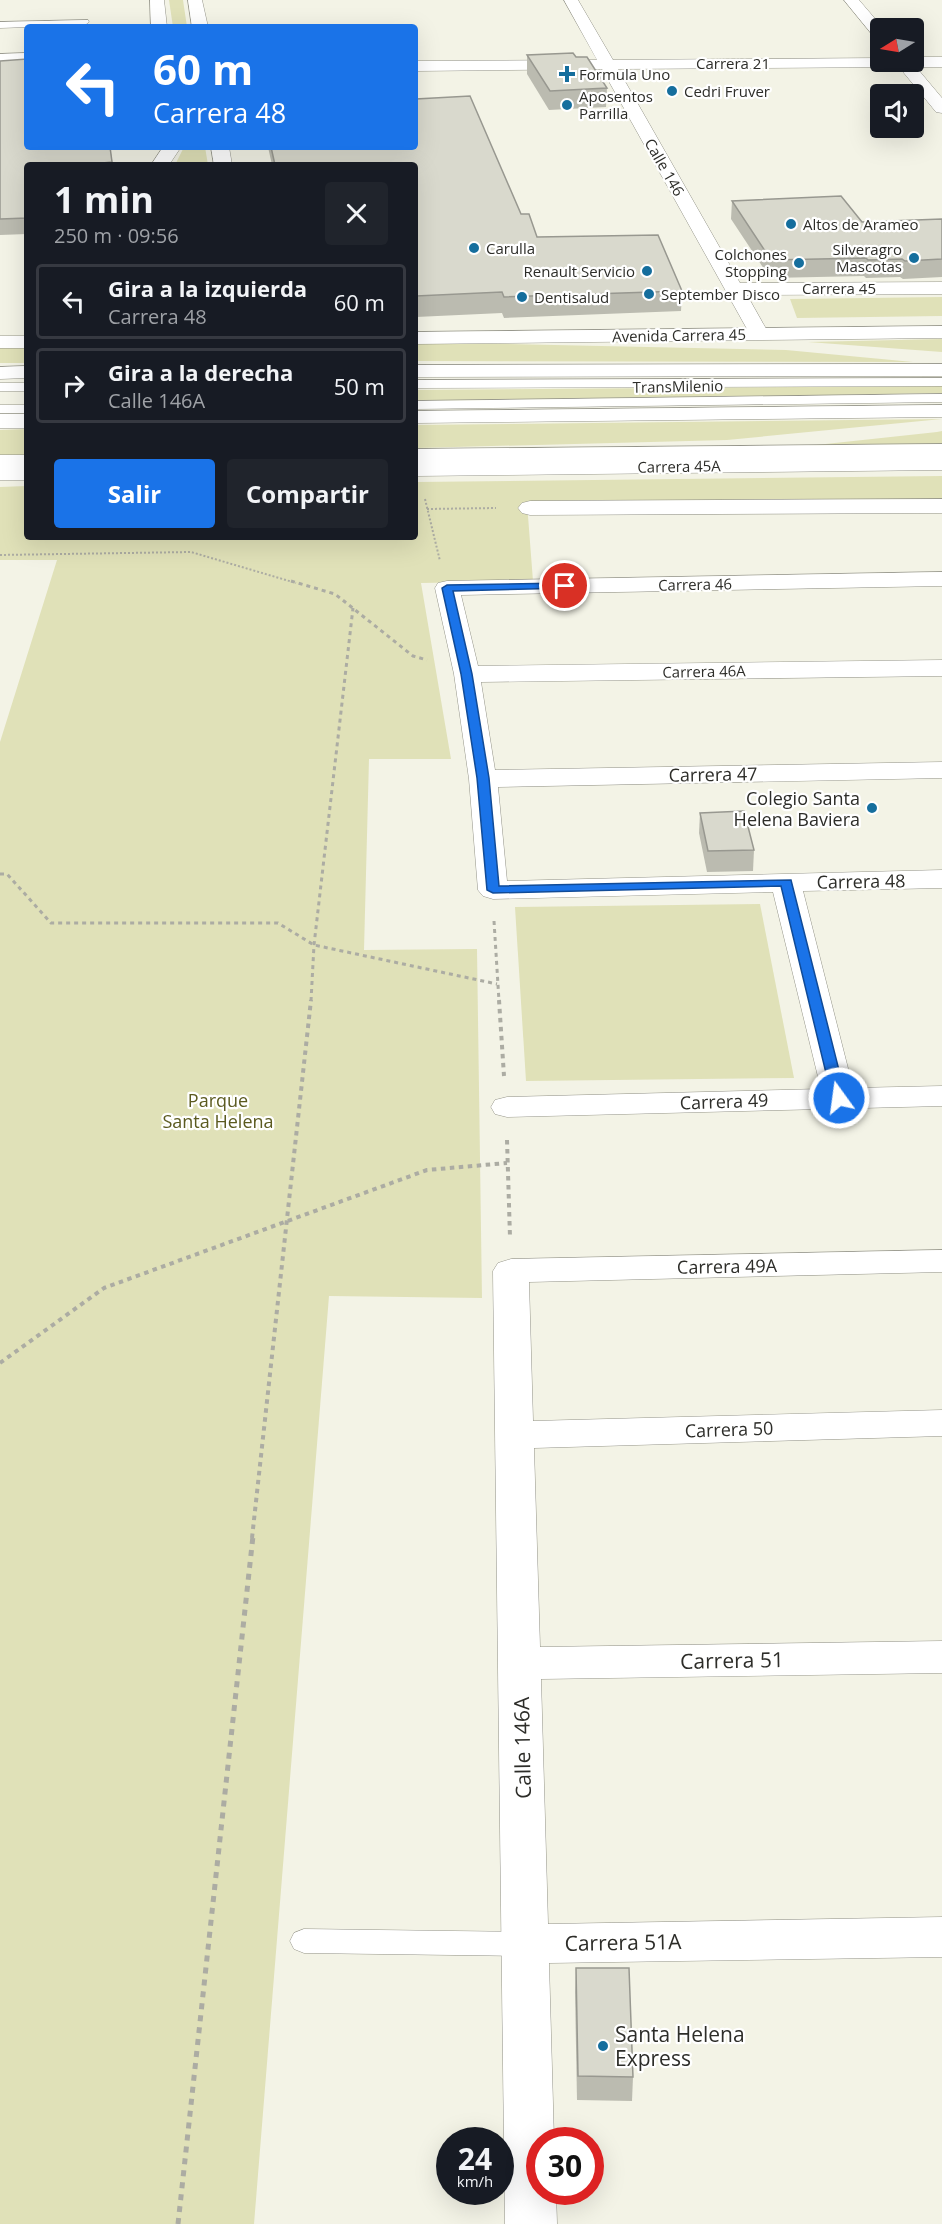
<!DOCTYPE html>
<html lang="es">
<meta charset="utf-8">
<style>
:root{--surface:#171b24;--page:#20242c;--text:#f1f3f6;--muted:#9ea1a6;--line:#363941;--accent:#1a73e8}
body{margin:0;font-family:"Open Sans",sans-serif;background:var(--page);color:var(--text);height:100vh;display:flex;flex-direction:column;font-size:22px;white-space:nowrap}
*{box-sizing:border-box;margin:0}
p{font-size:20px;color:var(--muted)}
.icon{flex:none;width:33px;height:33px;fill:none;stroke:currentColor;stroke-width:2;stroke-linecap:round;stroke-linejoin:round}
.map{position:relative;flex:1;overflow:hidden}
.drawer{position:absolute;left:24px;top:162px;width:394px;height:378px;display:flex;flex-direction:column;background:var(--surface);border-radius:6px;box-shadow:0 6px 24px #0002}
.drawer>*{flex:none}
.banner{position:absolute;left:24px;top:24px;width:394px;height:126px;border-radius:6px;box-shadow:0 6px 24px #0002;background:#1a73e8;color:#fff;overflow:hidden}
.needle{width:39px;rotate:259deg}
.controls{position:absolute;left:870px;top:18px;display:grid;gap:12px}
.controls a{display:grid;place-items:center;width:54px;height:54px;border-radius:6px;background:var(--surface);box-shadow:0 6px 24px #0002;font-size:30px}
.speed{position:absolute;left:436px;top:2127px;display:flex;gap:12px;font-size:30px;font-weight:700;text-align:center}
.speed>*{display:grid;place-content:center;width:78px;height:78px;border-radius:50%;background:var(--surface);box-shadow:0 6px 24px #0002;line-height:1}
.speed small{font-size:15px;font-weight:400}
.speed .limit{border:9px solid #d22;background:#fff;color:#111}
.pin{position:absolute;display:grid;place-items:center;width:51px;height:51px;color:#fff;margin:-26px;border:3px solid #fff;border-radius:50%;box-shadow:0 2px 6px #0007}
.me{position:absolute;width:66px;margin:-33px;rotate:346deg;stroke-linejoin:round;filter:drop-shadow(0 0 4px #0008)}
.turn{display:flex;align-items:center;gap:21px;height:126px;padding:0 30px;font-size:27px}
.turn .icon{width:78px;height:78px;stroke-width:2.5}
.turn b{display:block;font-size:42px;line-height:51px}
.round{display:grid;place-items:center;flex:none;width:63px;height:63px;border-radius:6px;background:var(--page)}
.overview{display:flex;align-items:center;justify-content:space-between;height:102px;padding:0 30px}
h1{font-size:36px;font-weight:700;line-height:45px}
.primary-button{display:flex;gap:12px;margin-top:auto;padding:12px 30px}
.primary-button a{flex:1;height:69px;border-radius:6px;background:var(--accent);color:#fff;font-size:24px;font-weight:700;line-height:69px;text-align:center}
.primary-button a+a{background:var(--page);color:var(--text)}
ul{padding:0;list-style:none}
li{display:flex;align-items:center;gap:18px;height:75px;margin:0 12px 9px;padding:0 18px;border:3px solid var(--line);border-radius:6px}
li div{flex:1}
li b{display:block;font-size:22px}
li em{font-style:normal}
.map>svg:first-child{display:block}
</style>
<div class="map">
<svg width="942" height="2224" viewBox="0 0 942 2224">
<rect width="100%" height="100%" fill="#f3f3e6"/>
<g fill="#e0e1b8">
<path d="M169,0h14l4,27h-14z"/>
<path d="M184,147h21l3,18h-33z"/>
<path d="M942,297v19l-145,2 -7,-19z"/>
<path d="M942,339v13l-134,-10z"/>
<path d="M416,342l370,8 127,12 -497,-1z"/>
<rect x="0" y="347" width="27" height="16"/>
<path d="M942,386v7l-475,9 -51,-2v-10z"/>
<path d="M942,419l-215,21 -311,8v-23z"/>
<path d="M27,429v27h-27v-26z"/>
<path d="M942,431v14l-135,1 130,-14z"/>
<path d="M942,476v24l-415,3 6,78 -112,2 30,176h-82l-5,191 113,-1 5,349 -153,-2 -75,928h-254v-1482l57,-182h-57v-73l27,-1v51h389v-55z"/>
<path d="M760,904l34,174 -268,3 -11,-174z"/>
</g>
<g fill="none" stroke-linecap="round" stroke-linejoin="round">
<g stroke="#949489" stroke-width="1">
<g id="lane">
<path d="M88,20l1,2 -4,3 -85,3v-6z"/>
<path d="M942,378v8l-526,2v-8z"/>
<rect x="0" y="383" width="27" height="8"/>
<path d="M942,394v8l-526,7v-8z"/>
<rect x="0" y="405" width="27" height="8"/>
<path d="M304,1929l221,3 10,4 4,8 -4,8 -10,4 -221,-3 -10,-4 -4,-8 4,-8z"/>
</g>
</g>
<g stroke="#949489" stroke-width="1">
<g id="street">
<path d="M564,0h14l35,60 267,-2v4h34v-5h28v10h-26l26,31v15l-6,-1 -37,-45 -281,2 122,214 202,-1v12l-195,1 22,39 -3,4h-14l-150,-269 -186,2v-10l181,-1z"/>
<path d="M844,0h15l24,28h-3v11l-5,-1z"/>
<path d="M27,53v10l-27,1v-10z"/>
<path d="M942,456v14l-526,6v-14z"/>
<rect x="0" y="466" width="27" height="14"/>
<path d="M942,499v14l-412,2 -8,-2 -4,-5 4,-5 8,-2z"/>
<path d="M942,572v14l-481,9 17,71 464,-6v16l-461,6 14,88 447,-8v16l-444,9 9,94 435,-11v18l-139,3 50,197 89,-2v20l-435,11 -12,-3 -4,-7 4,-7 12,-3 314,-8 -48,-197 -280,7 -10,-3 -5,-6 -9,-111 -15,-105 -19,-86 3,-5 9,-2z"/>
<path d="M942,1250v22l-413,10 4,139 409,-11v26l-408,12 6,199 402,-6v32l-401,6 7,245 394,-7v40l-393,6 5,177h-14v52h16l1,32h-52l-12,-953 5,-8 13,-4z"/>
</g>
</g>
<g stroke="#949489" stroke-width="1">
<g id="secondary">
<path d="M150,0h14l3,27h-16z"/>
<path d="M188,0h14l6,27h-16z"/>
<path d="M163,147h18l-12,18h-18z"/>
<path d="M211,147h18l3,18h-18z"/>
</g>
</g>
<g stroke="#949489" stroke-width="1">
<g id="highway">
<path d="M942,326v12l-526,6v-12z"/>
<rect x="0" y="336" width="27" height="12"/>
<path d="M942,364v12l-526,1v-12z"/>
<path d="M27,366v12l-27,1v-12z"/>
<path d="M942,405v12l-526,6v-12z"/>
<rect x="0" y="414" width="27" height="14"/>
<path d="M942,444v14l-526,5v-14z"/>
<rect x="0" y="455" width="27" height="14"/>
</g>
</g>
<g stroke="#acaca3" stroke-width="2" stroke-dasharray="2 2" stroke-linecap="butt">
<path d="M425,499l15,62"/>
<path d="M427,509l69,-1"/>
<path d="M0,555l191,-3 105,31"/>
</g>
<g stroke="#acaca3" stroke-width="3" stroke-dasharray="4 4" stroke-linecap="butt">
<path d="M291,581l44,13 78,62 14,4"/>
<path d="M0,874h7l44,49h227l36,22 183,39"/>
<path d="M494,921l5,80"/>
<path d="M311,1001l3,-56 39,-337"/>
</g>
<g stroke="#acaca3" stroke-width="4" stroke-dasharray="4.5 4.5" stroke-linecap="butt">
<path d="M499,1000l5,76"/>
<path d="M507,1140l3,97"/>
<path d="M0,1363l104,-75 323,-118 80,-7"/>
<path d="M252,1538l59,-538"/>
</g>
<path stroke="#acaca3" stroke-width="5" stroke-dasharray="6 6" stroke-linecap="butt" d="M178,2224l75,-688"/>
<use href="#lane" fill="#fff" fill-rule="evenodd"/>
<use href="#street" fill="#fff" fill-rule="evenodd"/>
<use href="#secondary" fill="#fff" fill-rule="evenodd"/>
<use href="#highway" fill="#fff" fill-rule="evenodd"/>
</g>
<g fill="#bbbbb0">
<path d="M527,55l49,2 31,31 -1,19 -57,3 -22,-36z"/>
<path d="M0,61l110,86 3,18h-86v69l-27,1z"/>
<path d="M268,147h148l105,67 16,23 145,54 -1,20 -177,7 -2,-5 -86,4v-152h-144z"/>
<path d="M732,201l130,21 80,-3v58l-39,2 -3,-2 -34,1 -2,-2 -94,2 -39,-59z"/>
<path d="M700,813l54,37 -1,21 -46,1 -8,-39z"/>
<path d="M576,1968l57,109 -1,24 -55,-1 -2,-108z"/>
</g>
<g fill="#d9d9cd" stroke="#989890" stroke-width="1.5">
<path d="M573,53l3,4h11l20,31 -57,3 -23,-36z"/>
<path d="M27,59v88h83l2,15 -9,1v2h-76v53l-27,1v-158z"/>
<path d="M470,96l51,118h8l8,23 121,-2 24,56 -178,6 -2,-5 -86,4v-131h-141l-4,-18h145v-48z"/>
<path d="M841,196l21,26 80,-3v40l-37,2 -3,-2 -34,1 -2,-2 -95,2 -39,-59z"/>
<path d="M744,811l10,39 -46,1 -8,-38z"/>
<path d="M576,1968h53l4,109 -55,-1z"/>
</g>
<path fill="#1a73e8" stroke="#114b97" stroke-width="1.5" d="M565,583l5,3 -1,2 -116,3 19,83 17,104 10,108 292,-6 55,218 -2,3h-10l-2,-3 -51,-212 -288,7 -6,-3 -10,-112 -16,-104 -19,-86 5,-3z"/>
<g fill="#156e9d" stroke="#fff" stroke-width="2">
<path d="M564 65h6v6h6v6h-6v6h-6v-6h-6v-6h6z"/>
<circle cx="672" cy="91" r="6"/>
<circle cx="567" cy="105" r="6"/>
<circle cx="791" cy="224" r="6"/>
<circle cx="474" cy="248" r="6"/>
<circle cx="914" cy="258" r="6"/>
<circle cx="799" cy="263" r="6"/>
<circle cx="647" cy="271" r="6"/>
<circle cx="649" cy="294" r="6"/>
<circle cx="522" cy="297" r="6"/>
<circle cx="872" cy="808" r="6"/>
<circle cx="603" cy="2046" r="6"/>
</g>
<g text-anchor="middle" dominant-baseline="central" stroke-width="4.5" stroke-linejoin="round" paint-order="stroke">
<g font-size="15" fill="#2d2d29" stroke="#fff">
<text x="733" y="63">Carrera 21</text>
<text transform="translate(665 167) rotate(60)">Calle 146</text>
<text x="839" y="288">Carrera 45</text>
<text transform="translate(679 335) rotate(-1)">Avenida Carrera 45</text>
<text transform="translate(678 386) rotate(-1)">TransMilenio</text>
<text transform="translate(679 466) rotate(-1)">Carrera 45A</text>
<text transform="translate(695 584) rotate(-1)">Carrera 46</text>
<text transform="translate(704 671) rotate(-1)">Carrera 46A</text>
</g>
<g font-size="15" fill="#2d2d29" stroke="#fff" text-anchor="start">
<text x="579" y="74">Formula Uno</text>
<text x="684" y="91">Cedri Fruver</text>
<text x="579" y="96">Aposentos<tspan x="579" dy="17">Parrilla</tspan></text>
<text x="803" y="224">Altos de Arameo</text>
<text x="486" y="248">Carulla</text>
<text x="902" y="249" text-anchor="end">Silveragro<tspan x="902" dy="17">Mascotas</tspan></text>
<text x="787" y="254" text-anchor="end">Colchones<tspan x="787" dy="17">Stopping</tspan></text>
<text x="635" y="271" text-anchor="end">Renault Servicio</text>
<text x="661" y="294">September Disco</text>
<text x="534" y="297">Dentisalud</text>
</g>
<g font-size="18" fill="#2d2d29" stroke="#fff">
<text transform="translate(713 774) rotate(-1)">Carrera 47</text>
<text transform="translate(861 881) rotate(-1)">Carrera 48</text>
<text transform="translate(724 1101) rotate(-2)">Carrera 49</text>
<text transform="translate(727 1266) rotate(-1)">Carrera 49A</text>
<text transform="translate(729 1429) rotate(-2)">Carrera 50</text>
</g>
<g font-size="18" fill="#2d2d29" stroke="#fff" text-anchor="end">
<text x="860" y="798">Colegio Santa<tspan x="860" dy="21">Helena Baviera</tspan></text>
</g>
<g font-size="18" fill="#5b5a1f" stroke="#fff">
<text x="218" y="1100">Parque<tspan x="218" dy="21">Santa Helena</tspan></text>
</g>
<g font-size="21" fill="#2d2d29" stroke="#fff">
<text transform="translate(732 1660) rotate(-1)">Carrera 51</text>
<text transform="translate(522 1748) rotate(-91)">Calle 146A</text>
<text transform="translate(623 1942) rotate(-1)">Carrera 51A</text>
</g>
<g font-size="21" fill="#2d2d29" stroke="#fff" text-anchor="start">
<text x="615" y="2034">Santa Helena<tspan x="615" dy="24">Express</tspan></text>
</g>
</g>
</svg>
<div class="controls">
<a><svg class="needle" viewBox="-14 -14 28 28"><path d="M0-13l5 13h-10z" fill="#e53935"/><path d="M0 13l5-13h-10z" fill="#9ea1a6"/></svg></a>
<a><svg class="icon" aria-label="sound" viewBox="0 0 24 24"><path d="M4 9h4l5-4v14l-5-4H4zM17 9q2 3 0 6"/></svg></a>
</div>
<div class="speed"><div>24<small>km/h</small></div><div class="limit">30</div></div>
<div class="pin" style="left:565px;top:586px;background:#d93025"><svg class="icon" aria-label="arrive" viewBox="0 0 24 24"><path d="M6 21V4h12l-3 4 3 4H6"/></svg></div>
<svg class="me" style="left:839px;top:1098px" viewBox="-20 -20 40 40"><circle r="17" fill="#1a73e8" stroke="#fff" stroke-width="3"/><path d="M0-11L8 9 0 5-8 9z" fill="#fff"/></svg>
<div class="banner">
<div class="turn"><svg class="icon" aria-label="left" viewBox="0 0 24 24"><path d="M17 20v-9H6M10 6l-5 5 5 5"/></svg><div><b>60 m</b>Carrera 48</div></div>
</div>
<section class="drawer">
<div class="overview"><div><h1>1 min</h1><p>250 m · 09:56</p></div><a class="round"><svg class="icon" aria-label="close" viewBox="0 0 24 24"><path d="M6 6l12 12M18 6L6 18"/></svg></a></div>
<ul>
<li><svg class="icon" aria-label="left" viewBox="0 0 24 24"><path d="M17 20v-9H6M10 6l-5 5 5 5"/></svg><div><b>Gira a la izquierda</b><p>Carrera 48</p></div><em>60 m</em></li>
<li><svg class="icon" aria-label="right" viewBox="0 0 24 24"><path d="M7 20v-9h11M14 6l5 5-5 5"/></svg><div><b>Gira a la derecha</b><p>Calle 146A</p></div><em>50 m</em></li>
</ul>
<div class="primary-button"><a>Salir</a><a>Compartir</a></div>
</section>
</div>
